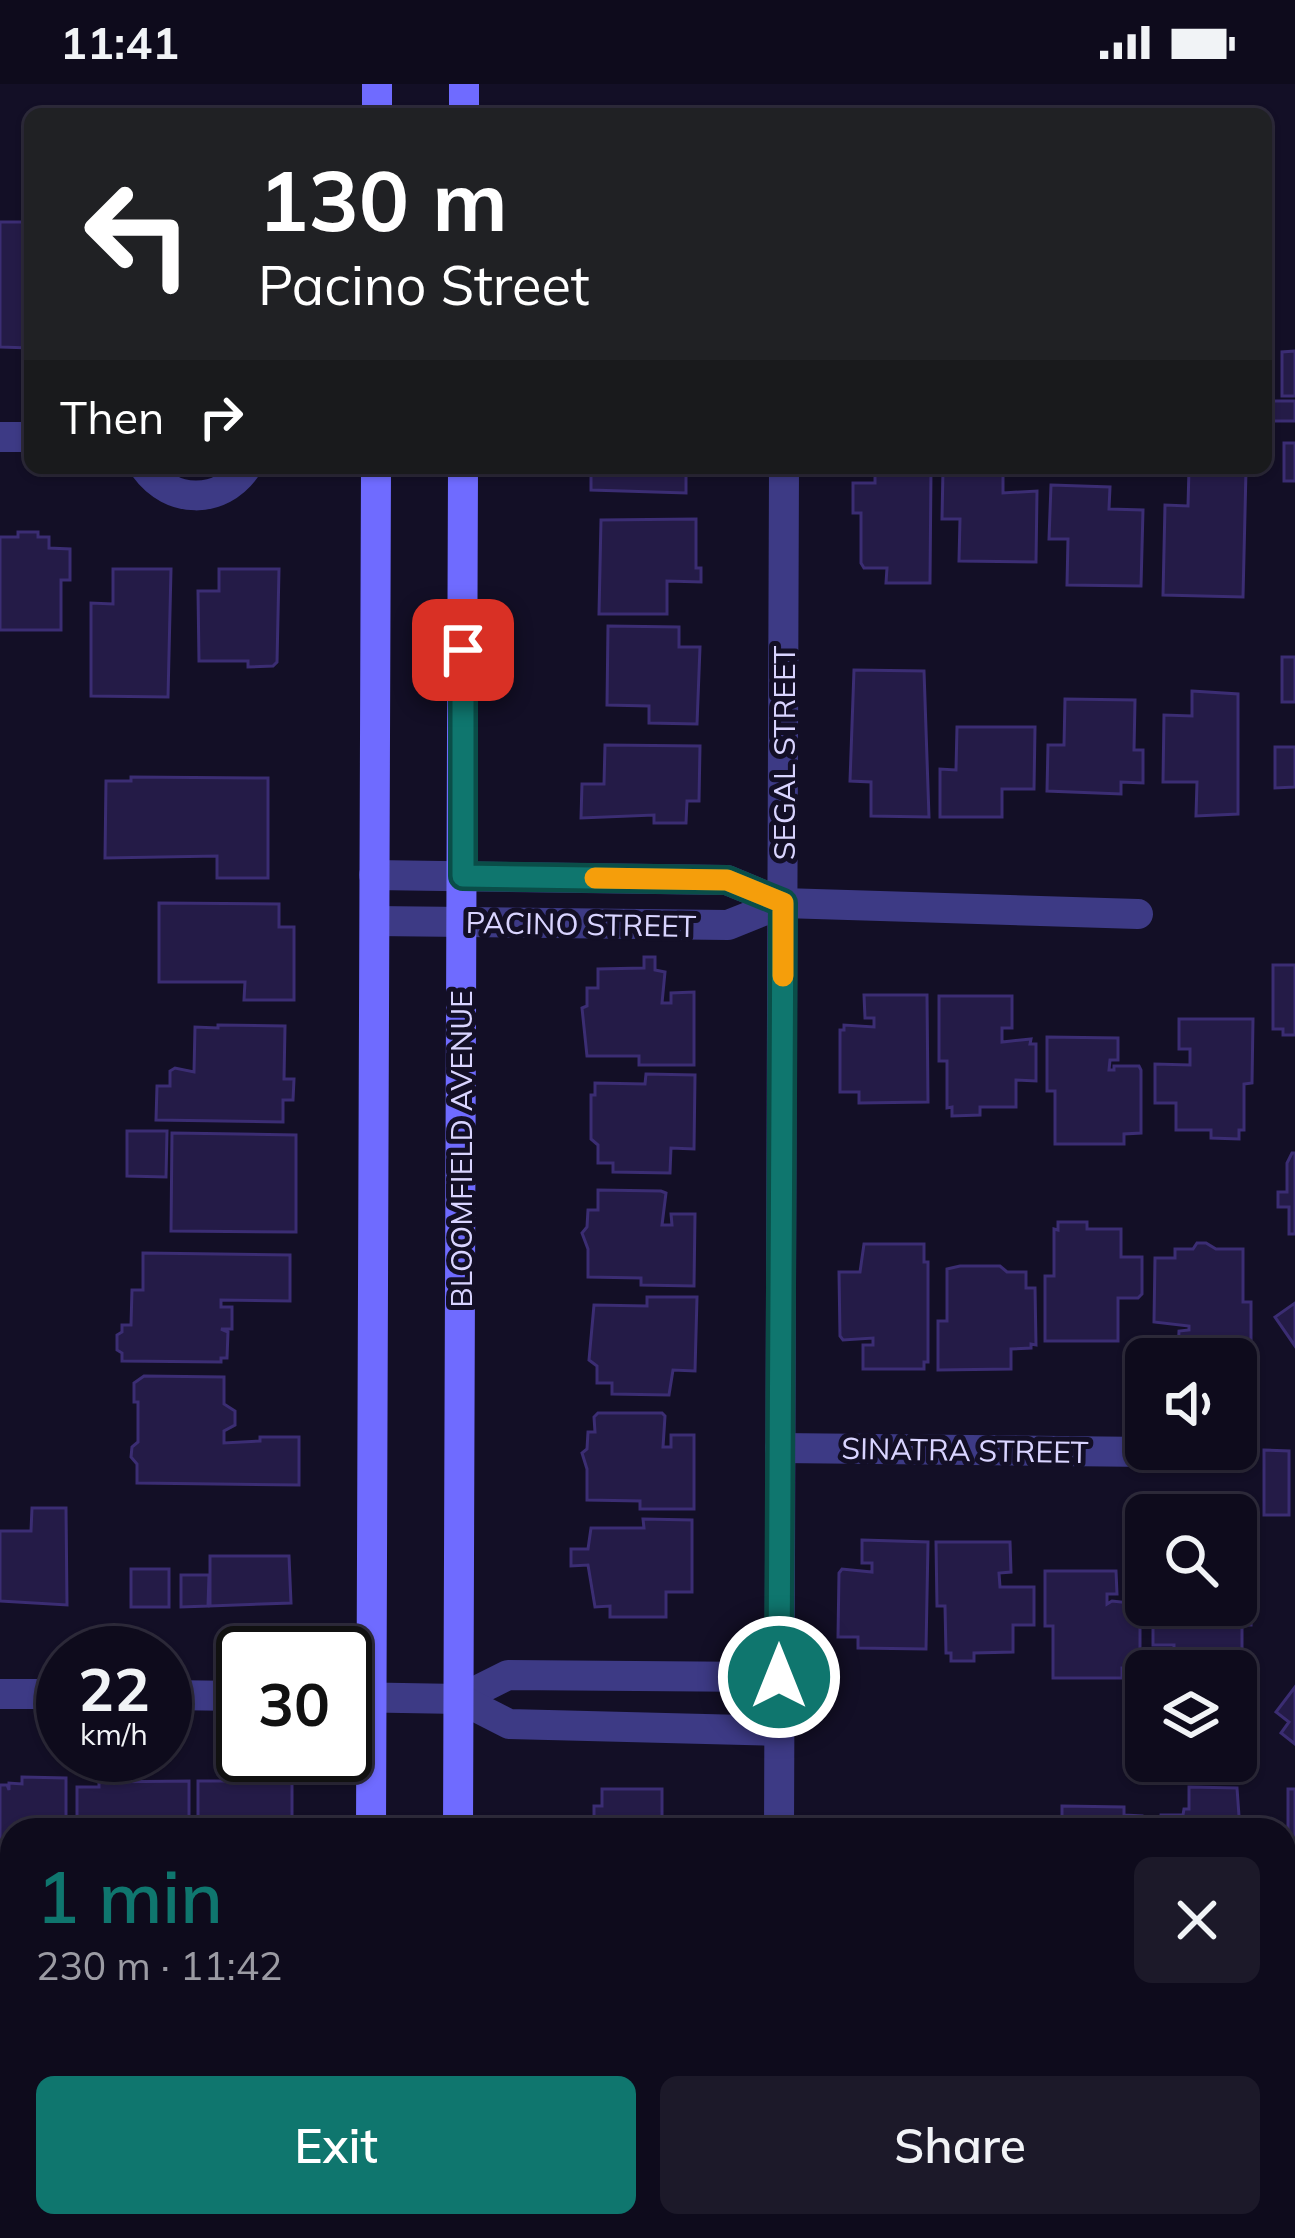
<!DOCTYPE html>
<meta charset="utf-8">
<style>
:root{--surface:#0e0b1c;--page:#1c1929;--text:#f1f3f6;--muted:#9b9ba3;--line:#2e2b3b;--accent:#0f766e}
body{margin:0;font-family:Mulish,sans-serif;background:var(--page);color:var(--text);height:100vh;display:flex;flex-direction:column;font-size:45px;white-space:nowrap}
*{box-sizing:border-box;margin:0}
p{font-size:39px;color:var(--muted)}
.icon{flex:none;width:66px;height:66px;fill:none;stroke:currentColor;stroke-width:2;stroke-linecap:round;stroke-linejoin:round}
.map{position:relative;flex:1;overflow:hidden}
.side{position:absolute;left:0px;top:1734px;width:1296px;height:420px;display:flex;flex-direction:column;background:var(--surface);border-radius:36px 36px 0 0;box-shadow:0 3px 9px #0004,0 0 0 3px var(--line)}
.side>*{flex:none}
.hud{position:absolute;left:24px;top:24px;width:1248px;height:366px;border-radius:18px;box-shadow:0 3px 9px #0004,0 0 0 3px var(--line);background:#202124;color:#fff;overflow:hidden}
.buttons{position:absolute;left:1125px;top:1254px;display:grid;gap:24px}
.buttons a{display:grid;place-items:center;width:132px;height:132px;border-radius:18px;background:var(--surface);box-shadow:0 3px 9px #0004,0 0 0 3px var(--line);font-size:60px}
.speed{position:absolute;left:36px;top:1542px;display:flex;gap:24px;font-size:60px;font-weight:700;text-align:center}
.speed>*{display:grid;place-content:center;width:156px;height:156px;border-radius:50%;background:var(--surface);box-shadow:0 3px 9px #0004,0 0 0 3px var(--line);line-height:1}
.speed small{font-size:30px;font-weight:400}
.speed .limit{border:6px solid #111;border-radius:18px;background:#fff;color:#111}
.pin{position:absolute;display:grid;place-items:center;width:102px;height:102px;color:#fff;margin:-51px;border-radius:24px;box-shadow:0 6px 18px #0006}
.me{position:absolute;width:132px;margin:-66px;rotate:0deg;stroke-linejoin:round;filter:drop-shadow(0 0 9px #0008)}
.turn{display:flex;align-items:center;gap:42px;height:252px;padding:0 36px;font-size:54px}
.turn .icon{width:156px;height:156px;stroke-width:2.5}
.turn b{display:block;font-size:84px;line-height:102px}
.then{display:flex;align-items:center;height:114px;padding:0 36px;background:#0003;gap:24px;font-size:45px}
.round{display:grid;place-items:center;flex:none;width:126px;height:126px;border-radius:18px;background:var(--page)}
.overview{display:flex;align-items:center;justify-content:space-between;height:204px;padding:0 36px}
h1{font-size:72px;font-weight:600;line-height:90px;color:var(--accent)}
.button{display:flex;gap:24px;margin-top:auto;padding:24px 36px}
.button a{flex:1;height:138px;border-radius:18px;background:var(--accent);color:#fff;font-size:48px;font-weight:600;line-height:138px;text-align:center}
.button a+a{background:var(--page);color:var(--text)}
.status{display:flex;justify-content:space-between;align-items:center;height:84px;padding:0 60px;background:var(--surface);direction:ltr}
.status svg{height:33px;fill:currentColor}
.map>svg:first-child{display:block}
</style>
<div class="status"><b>11:41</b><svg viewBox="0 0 49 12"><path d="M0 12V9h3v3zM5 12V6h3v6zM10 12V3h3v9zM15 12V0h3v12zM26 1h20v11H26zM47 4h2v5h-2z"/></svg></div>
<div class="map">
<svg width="1295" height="2154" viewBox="0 0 1295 2154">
<rect width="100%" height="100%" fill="#130f26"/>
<g fill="#241b47" stroke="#3b2d73" stroke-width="3">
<path d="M0,138h30v126l-30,-1z"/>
<path d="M1295,267v45h-13v-44z"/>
<rect x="1266" y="317" width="29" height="20"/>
<rect x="1284" y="359" width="11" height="38"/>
<path d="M591,384h95v25l-95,-3z"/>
<path d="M886,385l45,1 -1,113h-44l1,-15h-23l-3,-5v-50h-8v-30h22v-12z"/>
<path d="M1189,385l57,1 -3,127 -80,-2 2,-90 23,1z"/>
<path d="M943,386l60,1v22l34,-2 -1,71 -77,-1 1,-42h-18z"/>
<path d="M1051,401l59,2 -1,22 34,1 -2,76 -74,-1 1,-46h-19z"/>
<path d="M696,435v49h5v14l-34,-1v33h-68l2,-94z"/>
<path d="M18,448h20v5h11v11l21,1v31h-9v50h-61v-93h18z"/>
<path d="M113,485h58l-3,128 -77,-1v-93l22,1z"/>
<path d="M219,485h60l-2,93 -4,4 -25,1v-6h-49l-1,-70h21z"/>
<path d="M608,542l71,1v20h21l-3,77 -48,-1v-17l-42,-1z"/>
<rect x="1282" y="573" width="13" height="45"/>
<path d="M854,586l70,1 5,146 -58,-1v-34l-21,-1z"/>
<path d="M1192,607l46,3v120l-42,2 1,-34h-34l1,-67 28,1z"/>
<path d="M1065,615l70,1 -1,50h9v33l-22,-1v12l-74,-3 1,-46h16z"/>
<path d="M957,643h78l-1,62h-32v28h-62v-48l16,1z"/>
<path d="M605,661l95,1 -1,55h-12l-1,22h-32v-8l-73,3 1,-34h22z"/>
<path d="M1275,663h20v40l-20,1z"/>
<path d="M131,693l137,1v100h-51v-22l-112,2 1,-77h25z"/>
<path d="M159,819l120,1v23h15v73h-50l1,-18h-86z"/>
<path d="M644,873h11v13l10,2 -3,31h9v-10l23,-1v73h-55v-9h-52l-5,-48 5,-2v-18h11v-19l46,-1z"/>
<path d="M1273,881h22v70h-12v-6h-10z"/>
<path d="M864,911h63l1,107 -69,1v-11h-19v-62h4v-5l30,2v-9h-9z"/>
<path d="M939,912h73v32h-10v14l29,-3 -1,5h6v37l-20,-1v27h-36v8l-28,1v-9l-5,1v-47h-8z"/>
<path d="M1179,935h74l-1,64 -8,1v46h-5v9l-28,-1v-8h-35v-27h-21v-39l35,1v-16h-11z"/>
<path d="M218,941l67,1 -1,53h10l-1,21h-10v22l-127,-2 1,-34h13v-15l5,-3 19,4 1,-45 23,1z"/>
<path d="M1047,953l71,1v22h-8l-1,10h5v-4h25l2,4v63l-17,1v10h-69v-53h-8z"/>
<path d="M646,990l49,1 -1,74 -23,-1 -1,25 -57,-1v-9h-15v-18l-7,-6v-44h4v-12l50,1z"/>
<path d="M127,1047h40l-1,46 -39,-1z"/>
<path d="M172,1049l124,2v97l-125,-1z"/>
<path d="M1292,1069h3v81h-6v-27h-11v-15h9v-29z"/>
<path d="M598,1106l63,1 5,2 -4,32h10l-1,-11h24l-1,72 -53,-1v-7l-53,-1v-28l-6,-16 5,-6 1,-17h10z"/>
<path d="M1058,1138h29v7h34v28h21v37l-4,4h-20v43h-73v-65h9v-47l4,1z"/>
<path d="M1197,1159h9l10,6h27v53h8v53l-73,-1 1,-23 10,-1v-4l-35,-4 1,-64h20v-9h18z"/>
<path d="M864,1160h60v18h4v100h-4v7h-61v-24h10v-7l-30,2 -3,-4 -1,-64h21z"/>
<path d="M143,1169l147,2v46l-69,-1v7h11v22h-11l7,3 -1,26h-6v4l-99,-1v-8l-5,-3v-15l5,-3v-7h9l1,-35h11z"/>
<path d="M960,1182h40l7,6h19v16h9l1,57 -5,-1v4l-20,1v20l-73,1v-49h9v-52z"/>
<path d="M647,1213h50l-2,74 -22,-1 -4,25 -57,-1v-11h-15v-17l-8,-6 5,-55 53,1z"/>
<path d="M1295,1219v43l-20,-29z"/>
<path d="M144,1292l80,1v27l11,7v14l-11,6v12l36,-2v-4h39v48l-162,-2v-19l-6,-7 1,-10 6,-5v-40h-4v-19z"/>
<path d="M598,1329h64l3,3 -2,31h8v-12h23v74h-54v-8l-53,-1v-31l-5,-16 5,-4 1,-17h7l-1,-15z"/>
<path d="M1264,1366l25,1v64h-25z"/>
<path d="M32,1424h34l1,97 -67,-4v-70h31z"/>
<path d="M643,1435l49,1v72h-26v25h-56v-11l-15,1 -7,-42 -17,1v-17h17l3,-21h53z"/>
<path d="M862,1456l66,2 -2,107 -68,-1v-11h-20l1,-64 3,-4 30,3v-9h-10z"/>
<path d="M936,1458h74l1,30 -12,1 1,14h34v38h-21v27l-39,1v8h-23v-8h-5l-1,-47h-8z"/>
<path d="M210,1472h79l2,47 -81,3z"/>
<path d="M1236,1476h15v65h-9v46h-4l-1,9 -1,-9h-62v-26h-21v-38l83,-2z"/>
<rect x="131" y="1485" width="38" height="38"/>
<path d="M1045,1487h71l1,23h-10v10l5,-3 28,3v64h-18v10h-69v-52h-8z"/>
<path d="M181,1491h28l-1,31 -27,1z"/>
<path d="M1295,1603v57l-14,-11 8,-11 -13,-10z"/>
<path d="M22,1693l44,1v52h-54v53h-12v-98h7l2,5v-7l13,1z"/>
<path d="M189,1697v49h-112v-43h22v-5z"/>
<rect x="198" y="1697" width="94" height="49"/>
<path d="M1189,1703l48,1 3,42h-80l1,-15h22l1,-6h5z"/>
<path d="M602,1705h60v32l35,1 -1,8h-102v-24h8z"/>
<path d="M1288,1705h7v70l-7,-5z"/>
<path d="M1062,1722l62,1v8l18,1v14h-80z"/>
<path d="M1291,1804h4v85h-3z"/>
<path d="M6,1840h6v38h-7z"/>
<rect x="1284" y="2012" width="11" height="70"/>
<path d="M0,2080h12v62l10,3h-22z"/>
<path d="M115,2142l178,2v10h-178z"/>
<path d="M629,2142h44l-11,12h-19z"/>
<path d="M721,2142h78v7h13v5h-91z"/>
<path d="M865,2142h41l-1,5h-11v7h-29z"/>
<path d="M969,2142h54v11l-55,-1z"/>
<path d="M1059,2142h82v7l-24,-1v6h-58z"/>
<rect x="1151" y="2142" width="77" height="10"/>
</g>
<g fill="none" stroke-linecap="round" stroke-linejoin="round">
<g stroke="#3d3a85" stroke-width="30">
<path d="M0,353h30"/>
<path d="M145,384c26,36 75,37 101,0"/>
<path d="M374,791l353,5 56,23 355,11"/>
<path d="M375,837l353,4 55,-22"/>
<path d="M780,1364l369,4"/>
<path d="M0,1610h63"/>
<path d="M165,1611l78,1"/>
<path d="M345,1613l115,2 48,-24 271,2"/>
<path d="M460,1615l49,25 270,7"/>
<path d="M779,1746l5,-1362"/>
</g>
<g stroke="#6f6bff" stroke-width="30">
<path d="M377,30v-30"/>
<path d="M464,30v-30"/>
<path d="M371,1746l5,-1362"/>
<path d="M458,1746l5,-1362"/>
<path d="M369,2154v-12"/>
<path d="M456,2154v-12"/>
</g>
</g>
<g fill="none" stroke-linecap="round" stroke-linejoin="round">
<g stroke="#0a4d48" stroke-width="30">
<path id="route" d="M463,566v226l264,4 56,23 -4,774"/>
</g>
<use href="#route" stroke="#0f766e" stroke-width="21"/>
<path stroke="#f59e0b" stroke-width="21" d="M595,794l132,2 56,23v73"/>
</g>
<g text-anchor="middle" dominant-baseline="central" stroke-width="10" stroke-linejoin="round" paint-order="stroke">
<g font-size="30" fill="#d9d4ff" stroke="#130f26">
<text transform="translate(784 669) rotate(-90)">SEGAL STREET</text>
<text transform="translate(581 840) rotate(1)">PACINO STREET</text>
<text transform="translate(461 1065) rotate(-90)">BLOOMFIELD AVENUE</text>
<text transform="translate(965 1366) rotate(1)">SINATRA STREET</text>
</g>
</g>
</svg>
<div class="buttons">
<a><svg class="icon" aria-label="sound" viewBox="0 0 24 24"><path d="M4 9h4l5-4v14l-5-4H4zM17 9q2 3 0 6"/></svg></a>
<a><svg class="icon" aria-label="search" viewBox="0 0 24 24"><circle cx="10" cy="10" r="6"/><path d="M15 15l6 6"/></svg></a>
<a><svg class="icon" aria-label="layers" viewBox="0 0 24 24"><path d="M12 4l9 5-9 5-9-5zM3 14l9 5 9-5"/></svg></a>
</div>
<div class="speed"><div>22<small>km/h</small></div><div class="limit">30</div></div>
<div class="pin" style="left:463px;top:566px;background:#d93025"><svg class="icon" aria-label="arrive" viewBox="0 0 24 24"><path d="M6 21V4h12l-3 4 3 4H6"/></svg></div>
<svg class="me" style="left:779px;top:1593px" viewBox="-20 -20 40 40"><circle r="17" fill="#0f766e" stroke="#fff" stroke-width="3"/><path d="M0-11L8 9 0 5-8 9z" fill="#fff"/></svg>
<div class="hud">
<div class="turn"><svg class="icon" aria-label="left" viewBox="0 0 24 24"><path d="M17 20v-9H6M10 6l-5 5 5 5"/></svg><div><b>130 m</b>Pacino Street</div></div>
<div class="then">Then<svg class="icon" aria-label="right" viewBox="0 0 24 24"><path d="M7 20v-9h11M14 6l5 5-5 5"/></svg></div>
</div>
<section class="side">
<div class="overview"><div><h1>1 min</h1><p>230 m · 11:42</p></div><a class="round"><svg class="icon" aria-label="close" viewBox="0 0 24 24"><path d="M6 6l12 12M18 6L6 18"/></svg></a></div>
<div class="button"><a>Exit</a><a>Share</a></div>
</section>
</div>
